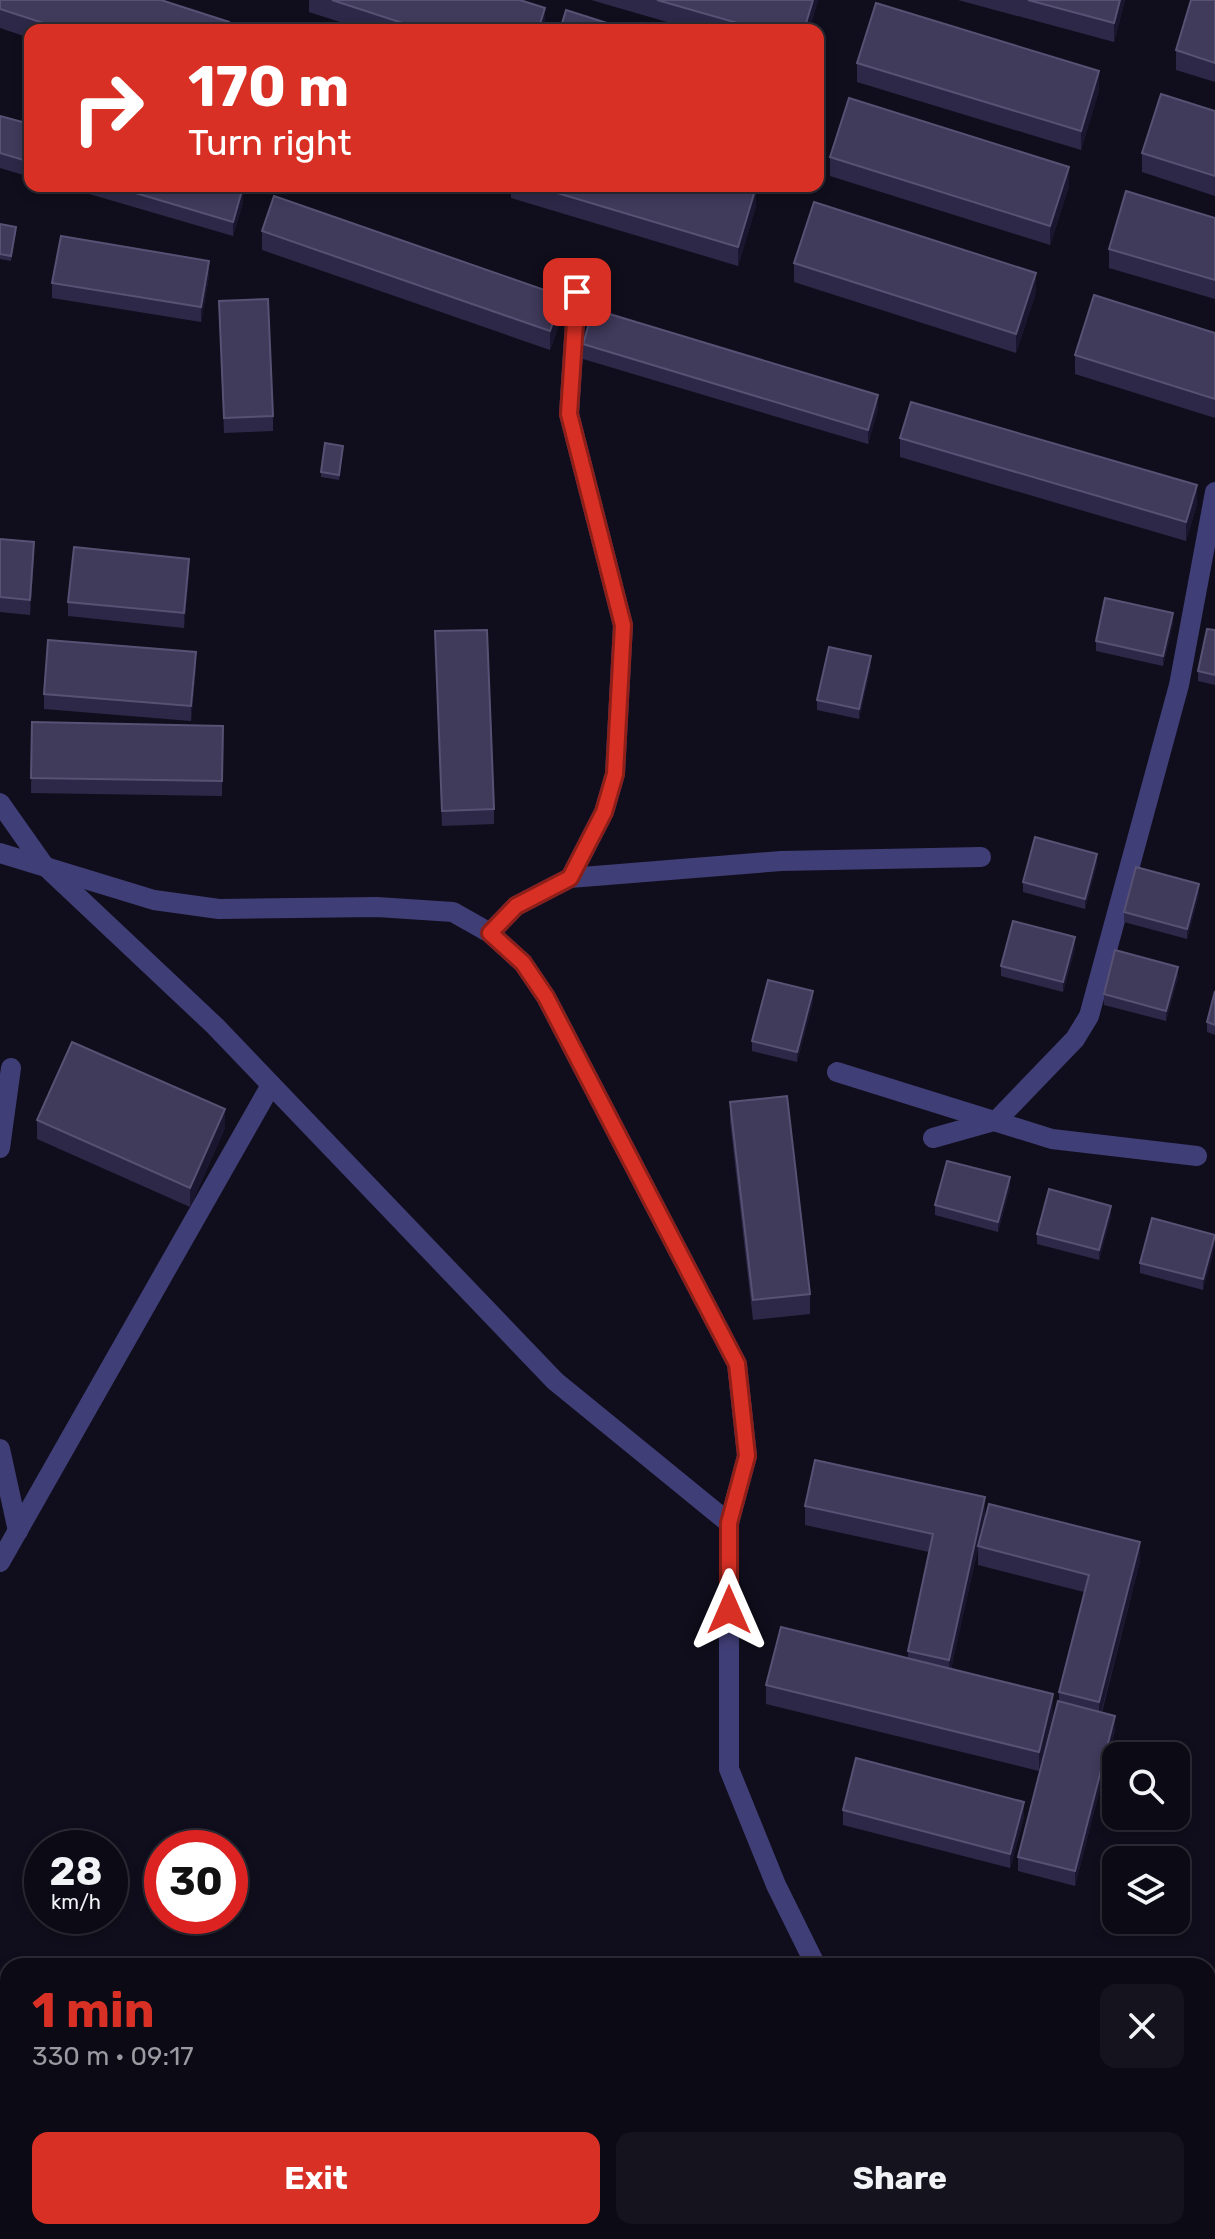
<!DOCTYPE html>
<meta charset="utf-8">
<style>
:root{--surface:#0c0a15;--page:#15131e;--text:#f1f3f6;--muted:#9a9aa0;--line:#2c2b34;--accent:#d93025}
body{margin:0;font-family:Rubik,sans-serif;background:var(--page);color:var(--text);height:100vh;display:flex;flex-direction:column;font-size:30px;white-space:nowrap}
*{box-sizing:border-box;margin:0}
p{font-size:26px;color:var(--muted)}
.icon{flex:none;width:44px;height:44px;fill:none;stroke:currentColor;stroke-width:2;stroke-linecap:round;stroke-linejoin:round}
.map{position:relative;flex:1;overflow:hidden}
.sheet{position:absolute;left:0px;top:1958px;width:1216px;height:282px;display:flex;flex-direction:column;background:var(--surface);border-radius:24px 24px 0 0;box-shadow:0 4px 12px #0003,0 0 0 2px var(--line)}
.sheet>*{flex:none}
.guide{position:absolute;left:24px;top:24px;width:800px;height:168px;border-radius:16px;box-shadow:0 4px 12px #0003,0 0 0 2px var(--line);background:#d93025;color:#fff;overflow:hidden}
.fabs{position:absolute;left:1102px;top:1742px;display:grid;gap:16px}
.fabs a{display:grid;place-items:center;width:88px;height:88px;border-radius:16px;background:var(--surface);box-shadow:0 4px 12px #0003,0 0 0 2px var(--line);font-size:40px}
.speed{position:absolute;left:24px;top:1830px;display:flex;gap:16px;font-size:40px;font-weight:700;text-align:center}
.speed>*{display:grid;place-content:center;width:104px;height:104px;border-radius:50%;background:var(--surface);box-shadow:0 4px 12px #0003,0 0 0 2px var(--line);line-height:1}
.speed small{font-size:20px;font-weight:400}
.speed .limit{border:12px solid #d22;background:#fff;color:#111}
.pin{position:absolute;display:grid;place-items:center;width:68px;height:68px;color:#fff;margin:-34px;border-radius:16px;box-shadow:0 4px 12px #0006}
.me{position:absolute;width:88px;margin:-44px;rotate:0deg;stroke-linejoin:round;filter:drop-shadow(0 0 6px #0008)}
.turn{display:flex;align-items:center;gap:28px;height:168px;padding:0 32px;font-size:36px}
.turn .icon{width:104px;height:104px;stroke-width:2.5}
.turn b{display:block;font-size:56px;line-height:68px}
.round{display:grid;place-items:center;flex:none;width:84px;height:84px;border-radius:16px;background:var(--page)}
.overview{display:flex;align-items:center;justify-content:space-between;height:136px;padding:0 32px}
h1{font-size:48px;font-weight:700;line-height:60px;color:var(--accent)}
.primary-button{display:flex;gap:16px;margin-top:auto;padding:16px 32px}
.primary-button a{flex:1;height:92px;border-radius:16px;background:var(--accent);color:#fff;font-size:32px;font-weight:700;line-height:92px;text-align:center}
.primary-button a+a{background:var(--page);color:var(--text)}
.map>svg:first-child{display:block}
</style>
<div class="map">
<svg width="1215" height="2239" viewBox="0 0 1215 2239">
<rect width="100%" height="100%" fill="#100e1c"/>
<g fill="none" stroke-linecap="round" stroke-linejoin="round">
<g stroke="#403e76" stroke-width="20">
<path d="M0,803l43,61 172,162 340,355 174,142"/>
<path d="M0,853l154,47 65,9 158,-2 76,5 37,21 33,30 23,34 191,367 10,92 -18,67v246l47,116 40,81"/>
<path d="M570,878l34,-66 11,-38 8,-149 -54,-211 8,-122"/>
<path d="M490,933l26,-27 54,-28 211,-17 200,-4"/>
<path d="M837,1072l215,67 145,17"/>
<path d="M933,1138l64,-18 78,-81 14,-23 90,-331 36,-193"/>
<path d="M0,1148l11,-80"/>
<path d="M0,1449l18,82"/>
<path d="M0,1562l271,-477"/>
<path d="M792,2239l4,-7"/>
</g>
</g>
<g fill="#2e2848">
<path d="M0,0l229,30h-199v8l-30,-10z"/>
<path d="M309,0h211l25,27 -1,3h-179l-56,-18z"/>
<path d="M591,0h227l-9,30h-114z"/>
<path d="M958,0h167l-11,42z"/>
<path d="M1215,0v82l-39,-12v-20z"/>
<path d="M857,63l242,27 -18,60 -224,-68z"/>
<path d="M1215,111v85l-73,-24v-19z"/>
<path d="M0,116l30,8v53l-30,-9z"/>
<path d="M830,157l239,29 -19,59 -220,-69z"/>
<path d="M62,186h178l3,16 -10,34z"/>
<path d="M484,186h17l-1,5z"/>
<path d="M511,186h242l3,20 -18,60 -227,-68z"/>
<path d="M1215,218v81l-106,-31v-19z"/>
<path d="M0,224l16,8 -5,29 -11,-2z"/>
<path d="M262,231l300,85 -12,34 -288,-100z"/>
<path d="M794,263l242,29 -20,61 -222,-71z"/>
<path d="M209,276l-8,46 -149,-24v-15z"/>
<path d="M219,301l54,115v15l-49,2z"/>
<path d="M1215,333v85l-140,-44v-19z"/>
<path d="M583,344l295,65 -10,35 -285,-85z"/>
<path d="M900,438l297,66 -11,37 -286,-84z"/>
<path d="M343,451l-4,29 -18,-3v-5z"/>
<path d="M0,539l34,17 -4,59 -30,-3z"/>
<path d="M189,573l-5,55 -116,-12v-14z"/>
<path d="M1173,623l-10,43 -67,-15v-10z"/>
<path d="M1215,630v55l-17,-4v-10z"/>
<path d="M435,646l59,163v15l-52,2z"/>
<path d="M871,666l-12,53 -42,-9v-10z"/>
<path d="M196,667l-5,54 -147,-12v-15z"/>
<path d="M32,722l191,4 -1,70 -191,-3z"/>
<path d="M1097,864l-12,45 -62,-17v-10z"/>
<path d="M1199,894l-12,45 -63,-17v-10z"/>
<path d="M1075,948l-12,44 -62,-16v-10z"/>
<path d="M1178,977l-12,44 -62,-16v-11z"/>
<path d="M1215,991v44l-8,-3v-10z"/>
<path d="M813,1001l-16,61 -45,-11v-10z"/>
<path d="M730,1102l80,192v20l-57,6 -23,-199z"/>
<path d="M37,1120l188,8 -35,79 -153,-68z"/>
<path d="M1010,1187l-12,45 -63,-17v-10z"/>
<path d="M1111,1216l-12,44 -62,-16v-10z"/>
<path d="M1215,1235l-12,55 -63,-17v-10z"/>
<path d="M805,1506l180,11 -34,152 102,44 -14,58 -273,-67v-19l142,-27v-7l21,-99 -124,-27z"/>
<path d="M978,1546l162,15 -38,151 13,18 -40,156 -57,-15v-14l41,-156v-9l25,-100 -106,-27z"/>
<path d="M843,1810l181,7 -14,51 -167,-43z"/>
</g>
<g fill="#1b162f">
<path d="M813,0h5l-9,30h-5z"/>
<path d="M1120,0h5l-11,42v-19z"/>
<path d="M545,8v19l-1,3h-6z"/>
<path d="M1099,71v19l-18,60v-19z"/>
<path d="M1069,167v19l-19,59v-19z"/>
<path d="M243,187v15l-10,34v-14z"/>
<path d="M756,187v19l-18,60v-19z"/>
<path d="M209,261v15l-8,46v-15z"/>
<path d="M1036,273v19l-20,61v-19z"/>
<path d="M562,296v20l-12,34v-19z"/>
<path d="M878,395v14l-10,35v-14z"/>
<path d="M1197,485v19l-11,37v-19z"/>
<path d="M34,542v14l-4,59v-15z"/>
<path d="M189,559v14l-5,55v-15z"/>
<path d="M1173,613v10l-10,43v-10z"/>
<path d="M196,652v15l-5,54v-15z"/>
<path d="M871,656v10l-12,53v-10z"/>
<path d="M1097,854v10l-12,45v-10z"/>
<path d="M1199,884v10l-12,45v-10z"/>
<path d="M1075,937v11l-12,44v-10z"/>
<path d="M1178,967v10l-12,44v-10z"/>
<path d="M813,991v10l-16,61v-10z"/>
<path d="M225,1109v19l-35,79v-19z"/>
<path d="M1010,1177v10l-12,45v-10z"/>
<path d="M1111,1206v10l-12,44v-10z"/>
<path d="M1215,1236v10l-12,44v-11z"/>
<path d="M985,1497v20l-36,162v-19z"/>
<path d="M1140,1542v19l-41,160v-19z"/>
<path d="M1053,1694v19l-14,58v-19z"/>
<path d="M1115,1716v14l-40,156v-15z"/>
<path d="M1024,1802v15l-14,51v-14z"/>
</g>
<g fill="#403a5b" stroke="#575174" stroke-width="2">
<path d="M0,0h161l68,22 -3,8h-161l-65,-21z"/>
<path d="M332,0h188l25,8 -7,22h-114z"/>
<path d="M657,0h156l-9,30h-42z"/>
<path d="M1028,0h92l-6,23z"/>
<path d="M1191,0h24v63l-39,-13z"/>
<path d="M876,3l223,68 -18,60 -224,-68z"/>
<path d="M566,10l63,20h-69z"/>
<path d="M1161,94l54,17v65l-73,-23z"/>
<path d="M849,98l220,69 -19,59 -220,-69z"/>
<path d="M0,116l30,8v38l-30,-9z"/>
<path d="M112,186h128l3,1 -10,35z"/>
<path d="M534,186h219l3,1 -18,60z"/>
<path d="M1126,191l89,27v62l-106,-31z"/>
<path d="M274,196l288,100 -12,35 -288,-100z"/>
<path d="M814,202l222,71 -20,61 -222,-71z"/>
<path d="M0,224l16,3 -5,29 -11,-2z"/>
<path d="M61,236l148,25 -8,46 -149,-24z"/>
<path d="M1094,295l121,38v66l-140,-44z"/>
<path d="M268,299l5,117 -49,2 -5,-117z"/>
<path d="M593,309l285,86 -10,35 -285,-86z"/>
<path d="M911,402l286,83 -11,37 -286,-84z"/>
<path d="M325,443l18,3 -4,29 -18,-3z"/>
<path d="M0,539l34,3 -4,58 -30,-3z"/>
<path d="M74,547l115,12 -5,54 -116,-11z"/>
<path d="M1105,598l68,15 -10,43 -67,-15z"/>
<path d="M1207,629l8,1v45l-17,-4z"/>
<path d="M487,630l7,179 -52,2 -7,-180z"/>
<path d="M48,640l148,12 -5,54 -147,-12z"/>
<path d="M829,647l42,9 -12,53 -42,-9z"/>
<path d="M32,722l191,4 -1,55 -191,-3z"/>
<path d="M1035,837l62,17 -12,45 -62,-17z"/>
<path d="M1136,867l63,17 -12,45 -63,-17z"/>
<path d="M1013,921l62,16 -12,45 -62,-16z"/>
<path d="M1115,950l63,17 -12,44 -62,-17z"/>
<path d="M768,980l45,11 -16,61 -45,-11z"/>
<path d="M1215,991v34l-8,-3z"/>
<path d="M72,1042l153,67 -35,79 -153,-68z"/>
<path d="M787,1096l23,198 -57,6 -23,-198z"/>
<path d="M947,1161l63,16 -12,45 -63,-17z"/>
<path d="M1049,1189l62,17 -12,44 -62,-16z"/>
<path d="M1152,1218l63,17 -12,44 -63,-16z"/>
<path d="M815,1460l170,37 -36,163 -41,-9 25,-117 -128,-28z"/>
<path d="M989,1504l151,38 -41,160 -40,-10 30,-117 -111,-29z"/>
<path d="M781,1627l272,67 -14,58 -273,-67z"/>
<path d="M1058,1701l57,15 -40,155 -57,-14z"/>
<path d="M856,1758l168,44 -14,52 -167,-44z"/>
</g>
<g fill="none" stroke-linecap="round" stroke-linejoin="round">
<g stroke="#8d1f18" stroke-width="20">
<path id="route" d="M577,292l-8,122 54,211 -8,149 -11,38 -34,66 -54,28 -26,27 33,30 23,34 191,367 10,92 -18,67v87"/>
</g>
<use href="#route" stroke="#d93025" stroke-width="14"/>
</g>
</svg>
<div class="fabs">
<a><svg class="icon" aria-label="search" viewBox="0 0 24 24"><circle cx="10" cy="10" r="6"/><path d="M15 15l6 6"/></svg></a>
<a><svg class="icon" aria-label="layers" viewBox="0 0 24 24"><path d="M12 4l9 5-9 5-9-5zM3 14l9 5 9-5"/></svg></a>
</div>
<div class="speed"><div>28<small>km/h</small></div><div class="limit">30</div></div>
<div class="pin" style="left:577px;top:292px;background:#d93025"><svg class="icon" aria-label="arrive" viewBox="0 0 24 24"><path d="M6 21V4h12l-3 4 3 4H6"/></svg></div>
<svg class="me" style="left:729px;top:1610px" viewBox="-20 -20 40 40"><path d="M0-17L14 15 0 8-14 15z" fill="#d93025" stroke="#fff" stroke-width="4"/></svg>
<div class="guide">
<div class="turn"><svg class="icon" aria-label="right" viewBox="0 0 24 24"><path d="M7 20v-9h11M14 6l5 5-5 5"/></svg><div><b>170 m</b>Turn right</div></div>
</div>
<section class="sheet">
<div class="overview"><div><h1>1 min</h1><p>330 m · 09:17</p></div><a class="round"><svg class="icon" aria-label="close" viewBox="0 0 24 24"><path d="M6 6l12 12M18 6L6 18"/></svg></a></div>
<div class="primary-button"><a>Exit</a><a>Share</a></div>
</section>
</div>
